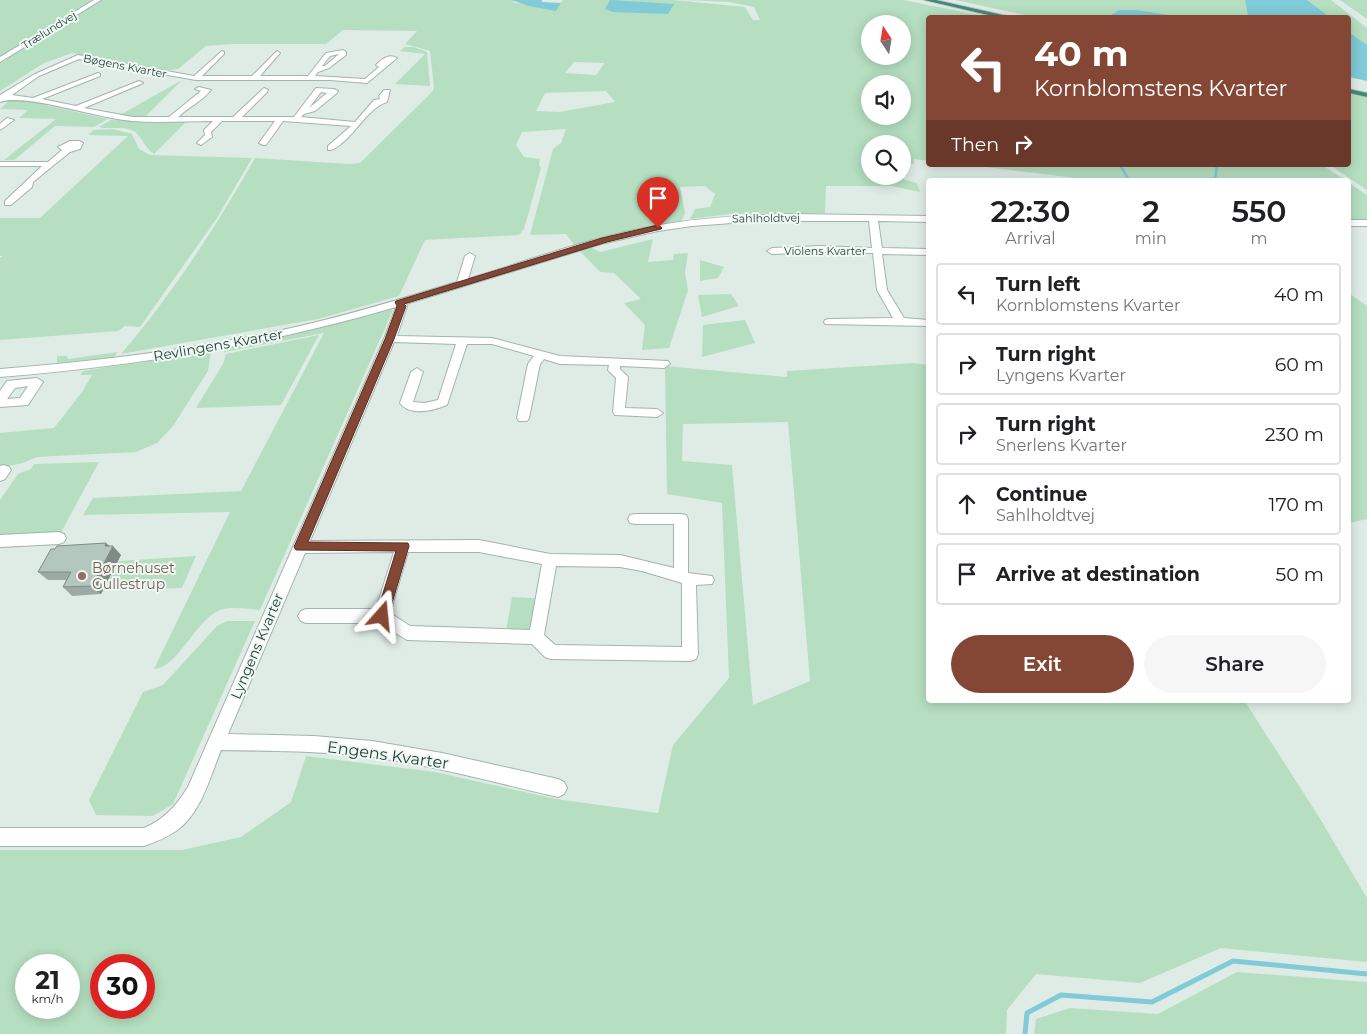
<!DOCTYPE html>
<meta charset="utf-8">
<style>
:root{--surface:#fff;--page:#f6f6f6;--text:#202124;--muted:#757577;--line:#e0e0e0;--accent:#844735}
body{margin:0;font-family:Montserrat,sans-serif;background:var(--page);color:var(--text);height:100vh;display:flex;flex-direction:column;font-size:19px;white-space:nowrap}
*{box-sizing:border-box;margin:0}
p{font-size:16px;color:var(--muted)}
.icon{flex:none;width:28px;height:28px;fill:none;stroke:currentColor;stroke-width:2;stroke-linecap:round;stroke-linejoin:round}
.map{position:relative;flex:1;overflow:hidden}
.side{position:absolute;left:926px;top:178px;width:425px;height:525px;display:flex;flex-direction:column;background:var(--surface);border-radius:5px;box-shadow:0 2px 12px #0003}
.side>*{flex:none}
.banner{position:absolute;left:926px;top:15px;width:425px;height:152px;border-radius:5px;box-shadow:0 2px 12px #0003;background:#844735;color:#fff;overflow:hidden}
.needle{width:32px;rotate:348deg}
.fabs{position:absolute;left:861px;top:15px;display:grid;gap:10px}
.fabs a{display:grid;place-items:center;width:50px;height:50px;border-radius:50%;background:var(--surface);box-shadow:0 2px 12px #0003;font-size:25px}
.speed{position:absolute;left:15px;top:954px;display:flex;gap:10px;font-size:25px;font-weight:700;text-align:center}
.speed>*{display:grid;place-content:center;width:65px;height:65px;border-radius:50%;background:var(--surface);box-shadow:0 2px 12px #0003;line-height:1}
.speed small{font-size:12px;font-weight:400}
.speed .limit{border:8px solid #d22;background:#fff;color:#111}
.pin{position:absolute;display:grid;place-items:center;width:42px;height:42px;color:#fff;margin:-51px -21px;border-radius:50% 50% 50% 0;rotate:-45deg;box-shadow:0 0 5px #0007}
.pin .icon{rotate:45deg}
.me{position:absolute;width:55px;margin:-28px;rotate:18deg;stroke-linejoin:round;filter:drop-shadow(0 0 4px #0008)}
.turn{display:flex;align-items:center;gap:18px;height:105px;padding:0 25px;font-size:22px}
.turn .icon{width:65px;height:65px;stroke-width:2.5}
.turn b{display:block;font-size:35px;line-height:42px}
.then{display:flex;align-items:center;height:48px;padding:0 25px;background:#0003;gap:10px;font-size:19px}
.eta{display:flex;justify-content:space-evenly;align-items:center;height:85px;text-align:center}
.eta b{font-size:30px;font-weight:600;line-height:35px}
.button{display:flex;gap:10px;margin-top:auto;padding:10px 25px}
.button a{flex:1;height:58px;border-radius:30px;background:var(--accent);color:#fff;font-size:20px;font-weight:600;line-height:58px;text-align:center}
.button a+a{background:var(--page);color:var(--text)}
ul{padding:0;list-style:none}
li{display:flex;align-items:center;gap:15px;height:62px;margin:0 10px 8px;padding:0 15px;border:2px solid var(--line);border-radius:5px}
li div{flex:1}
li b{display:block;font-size:19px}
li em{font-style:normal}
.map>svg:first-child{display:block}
</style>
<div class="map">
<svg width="1367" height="1034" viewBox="0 0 1367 1034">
<rect width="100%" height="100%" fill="#dfece6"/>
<g fill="#b5dfc0" fill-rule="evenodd">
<path d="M0,0h92l-92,57z"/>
<path d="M101,0h410l4,3 44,2 4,-5h111l71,7 8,13h7l-6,-13 -25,-5 -44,-2h218l86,17 -60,1v143l-15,-2v5h-11l-1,-20h-32v32h22l25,7 3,9 -28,-6h-66l-1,27 -95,1 -40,5 5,-10 15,-2 5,-13 -10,-8 -25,1 5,26 -4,9 -40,6 -66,18 -9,-12 -36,1 23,-86 8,-6 5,-14 -44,3 -6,13 8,12 16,2 -1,6 2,3 -17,61 -5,6 -94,5 -26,56 -81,23 -197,35c52,-61 95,-127 134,-196l94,6 11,-1 73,-72 1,-4 -4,-36 -25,-7 12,-13 -74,-1 -17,14h-94l-26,2 -28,23 -18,2 -88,-18 -28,10 -44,28v-28zM870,24h32v32h-32zM574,62l30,1v1l-8,11 -31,-2zM870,84h32v32h-32zM606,91l9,11 -56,10 -23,-1 9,-18z"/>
<path d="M955,0h290l3,17h-65l-57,-7h-7l-11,7h-73z"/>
<path d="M1307,0h24l36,28v17l-18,-13v-14l-19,-1z"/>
<path d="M1340,0h27v19z"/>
<path d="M405,47h9l13,5 3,34 -35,-2 30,-30 -25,-3z"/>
<path d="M182,80l-38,38 -24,-3z"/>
<path d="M1349,94l18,4v92l-37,-25h19z"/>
<path d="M18,99l90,20 -14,8 -39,-1 -41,34h-10l52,-41 -37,-1 9,-8 -28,-1 10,-9z"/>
<path d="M111,120h3l73,1 -33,33c-9,-6 -12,-17 -19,-22 -10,-7 -26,-2 -36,-5z"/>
<path d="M113,129l19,5 7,15 11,6 102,3 -35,60 -77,109 -15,-1 -7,5 -118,9v-82l3,-2h-3v-38h40l88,-82 -40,-1 6,-5z"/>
<path d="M970,165h352l23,15h-254z"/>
<path d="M1349,183l18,12v24h-18z"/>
<path d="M653,239l-5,23 25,-2 1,-6 14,-1 -3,20 3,17 -19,58 -27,2 3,-25 -21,-22 17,-4 -27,-26 -14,-1 -20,-21 12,-3 8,4z"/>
<path d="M700,260l24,7 -6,11 -18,3z"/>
<path d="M1349,293l18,13v213l-18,4z"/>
<path d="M731,294l8,12 -37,11 -4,-22z"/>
<path d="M386,309l7,1 -133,300c-11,-1 -30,-4 -40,0 -24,9 -42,58 -66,59l76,-157 -147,3 10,-17 148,-7 83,-158 -100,19 1,-4 100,-22z"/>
<path d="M745,320l10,23 -53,14 1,-32z"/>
<path d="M319,335l-38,70 -85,3 27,-44 3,-10z"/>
<path d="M211,350l-3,21 -35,55 -16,17 -21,9 -99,5 -14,6 -23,5v-35l54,-5 28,-36 10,-17h-12l3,-4z"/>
<path d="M118,352l-4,5 -57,6v-7h10l1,3z"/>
<path d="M914,363l15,2v335h315l75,117 48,81v64l-146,-14 -81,35 -104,-9 -29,36 -1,24h-1006v-184h182l59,-13 50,-35 15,-46 129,16 121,27 102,14 15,-68 56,-67 -7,-175 -55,-9 -2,-128 122,11v-6zM788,422l22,259 -57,24 -21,-240 -50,-4 1,-37zM26,965h43v43h-43zM101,965h43v43h-43z"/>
<path d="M99,462l-40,74 -59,2v-38l18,-26 13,-5 3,-5z"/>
<path d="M196,556l-14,32 -79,3 16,-30z"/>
<path d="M512,597l22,1 2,2 -5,32 -25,-1z"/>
<path d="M227,621h28l-82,183 -20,12 -57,-1 -7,-15 54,-108 20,-7 54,-59z"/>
<path d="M1237,972l130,10v52h-333l2,-15 34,-11 88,6z"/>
</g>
<g fill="#81cad7">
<path d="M511,0h31v2l19,1 -5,8 -27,-5z"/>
<path d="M610,0l64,4 -6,10 -55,-2 -8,-3z"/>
<path d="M1245,0h62l23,17h-82z"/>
<path d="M1119,10h17l47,7h-75z"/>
<path d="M1349,32l18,13v36l-18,-4z"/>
</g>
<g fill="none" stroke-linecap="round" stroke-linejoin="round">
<g stroke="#81cad7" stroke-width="2.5">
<path d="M1120,165l9,15"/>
<path d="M1215,180l2,-15"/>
</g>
<path stroke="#81cad7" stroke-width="5" d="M1025,1034l2,-21 34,-18 91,7 81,-41 134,13"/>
<g stroke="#a1b4ad" stroke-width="2">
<g id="minor">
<path d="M343,50l3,2v3l-17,13 -11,4 -3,4 50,3 14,-12 -3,-2c6,-6 13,-12 21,-7l-30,25 -37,-3h-134l-117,-21 -40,17 -27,19 21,3 65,-25 2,1v2l-58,23 34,7 63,-25 4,2 -2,1 -57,24 49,9h36l32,-26 -6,-2 4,-2 12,3c-9,11 -22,17 -33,27h55l31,-29 4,2 -1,2 -25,25h52l22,-29 18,1 4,2 -1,2 -22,18 -11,3 -3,3 54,5 19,-22 6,-1 -1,-3 5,-6h6l-3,12c-21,6 -35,40 -56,48h-3v-4l23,-20 -68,-5 -17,24h-3l-4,-2 16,-22h-53l-11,11 1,5 -11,8 -4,-2 8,-8 -1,-5 9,-9c-26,0 -54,2 -81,0 -33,-2 -106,-28 -132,-19v-7l35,-21 43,-19 116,21 28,-25 2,1v2l-22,22h50l25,-25 3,2 -20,23h48l18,-23zM339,54l-14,12h-3l8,-10zM321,92l6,1 -18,15z"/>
<path d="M7,118l7,2 -14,10v-6z"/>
<path d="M70,141h9l4,2 -3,6 -10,3 -37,30 -1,5 -21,18h-6v-4l37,-35h-42v-4h48l14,-12 -4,-3z"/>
<path d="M793,214l136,2v6l-51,-1 4,27 47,1v6l-47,-1 5,36 17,28 25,2v6l-104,-2 -1,-2 1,-2 4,-1 64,-1 -16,-28 -4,-37 -52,-1 -49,2 -5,-3 5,-3 49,-2 51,2 -3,-27h-110l-67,5 -34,5 -57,13 -195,60 1,2 -10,30 95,2 68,18 108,5 2,3 -6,4 -44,-2v3l8,8 -3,31 32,1 6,4 -6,4 -42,-2 -2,-3 3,-34 -8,-8 1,-5 -49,-1 -16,-5 -4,5 -11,54 -2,3h-8l-2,-3 11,-54 6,-8 -42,-12h-25l-20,61c-13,5 -37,12 -47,-2l11,-31 6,-4 6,4 -10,30 11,1 14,-3 18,-56 -62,-2 -84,199 169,-1 71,14 70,1 54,13v-44h-39l-5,-1 -2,-4 2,-4 5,-1h46l5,1 2,4v54l24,3 2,4 -2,4 -16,1 2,69 -2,5 -6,2 -139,-2 -6,-2 -13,-13 -125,-4 -28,-17h-73l-5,-2 -3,-5 3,-5 5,-2h70l18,-57 -89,1 -77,181 86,2 58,5 70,12 116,26 6,3 3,6 -3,6 -6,3c-61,-14 -123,-31 -185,-40 -51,-6 -101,-6 -152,-7 -11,27 -20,64 -45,81 -10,7 -21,11 -32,15h-144v-18h144c21,-9 32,-22 44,-41l196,-448 12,-32c-129,38 -261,59 -396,70v-8c101,-8 201,-20 300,-43 53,-12 104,-28 157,-44l8,-26 5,-3 5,3 -7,23c58,-18 116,-39 176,-51 50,-10 99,-13 149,-14zM408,552h71l63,12 -12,66 -120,-4 -20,-13zM556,566l64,1 22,4 40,12v64l-127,-2 -11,-10z"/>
<rect x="1349" y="220" width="18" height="6"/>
<path d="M37,378l6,4 -15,23 -28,2v-16l7,-10zM28,386l-8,12 -13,1 8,-11z"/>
<path d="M4,465l5,2 2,3 -6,9 -5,2v-15z"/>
<path d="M59,532l5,2 2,4 -2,4 -5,2 -59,3v-12z"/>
</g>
</g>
<g stroke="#a1b4ad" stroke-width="2">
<path id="tertiary" d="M94,0h7l-101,62v-5z"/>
</g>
<g stroke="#c0c9c6" stroke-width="2">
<g id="trunk">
<path d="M924,0h12l80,18h-15z"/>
<path d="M1349,89l18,4v4l-18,-4z"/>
</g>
</g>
<use href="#minor" fill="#fff" fill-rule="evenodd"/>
<use href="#tertiary" fill="#fff" fill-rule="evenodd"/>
<use href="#trunk" fill="#438978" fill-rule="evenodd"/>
</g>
<path fill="#9baba4" d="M106,543l15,12 -20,39 -29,2 -9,-9 3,-7h-18l-10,-8 17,-23z"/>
<path fill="#7e8b86" d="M106,543l5,6 2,-3 8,9 -20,39 -9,-8z"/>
<path fill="#b4c7bf" stroke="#7e8b86" d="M106,543l-1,3h8l-21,40 -29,1 8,-15h-33l13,-23h4l2,-3z"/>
<path fill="#844735" stroke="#562e22" d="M658,225l4,3 -1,1 -54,13 -203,62 2,2 -12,33 -86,203 100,1 1,3 -22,74 -5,2 -4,-2 -2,-4 20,-65 -100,-1 -2,-3 91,-208 12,-33 -2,-4 1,-1 206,-63z"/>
<circle fill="#8d6e63" stroke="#f0f8f4" stroke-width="2" cx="82" cy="576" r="5"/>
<g text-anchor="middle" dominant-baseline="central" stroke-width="4" stroke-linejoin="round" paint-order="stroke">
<g font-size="11" fill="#1e3d35" stroke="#f0f8f4">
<text transform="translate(49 30) rotate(-32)">Trælundvej</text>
<text transform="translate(125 66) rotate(11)">Bøgens Kvarter</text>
<text transform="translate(766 218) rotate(-1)">Sahlholdtvej</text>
<text x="825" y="251">Violens Kvarter</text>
</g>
<g font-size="14" fill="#1e3d35" stroke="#f0f8f4">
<text transform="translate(218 345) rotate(-10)">Revlingens Kvarter</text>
<text transform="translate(257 646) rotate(-67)">Lyngens Kvarter</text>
</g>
<g font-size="14" fill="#785e54" stroke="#f0f8f4" text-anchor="start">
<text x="92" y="568">Børnehuset<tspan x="92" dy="16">Gullestrup</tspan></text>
</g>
<g font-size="16" fill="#1e3d35" stroke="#f0f8f4">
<text transform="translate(388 755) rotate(8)">Engens Kvarter</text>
</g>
</g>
</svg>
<div class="fabs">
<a><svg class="needle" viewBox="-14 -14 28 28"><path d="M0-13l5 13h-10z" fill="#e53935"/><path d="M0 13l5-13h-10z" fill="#757577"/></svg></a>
<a><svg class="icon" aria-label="sound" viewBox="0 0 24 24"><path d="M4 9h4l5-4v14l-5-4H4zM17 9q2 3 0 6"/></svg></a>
<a><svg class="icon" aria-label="search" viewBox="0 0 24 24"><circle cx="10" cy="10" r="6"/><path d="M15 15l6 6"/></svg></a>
</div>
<div class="speed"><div>21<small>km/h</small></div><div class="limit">30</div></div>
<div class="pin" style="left:658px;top:228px;background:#d93025"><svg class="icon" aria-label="arrive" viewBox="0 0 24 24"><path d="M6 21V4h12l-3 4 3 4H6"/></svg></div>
<svg class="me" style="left:382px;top:616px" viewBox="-20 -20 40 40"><path d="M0-17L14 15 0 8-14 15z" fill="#844735" stroke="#fff" stroke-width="4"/></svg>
<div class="banner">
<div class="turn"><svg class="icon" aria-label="left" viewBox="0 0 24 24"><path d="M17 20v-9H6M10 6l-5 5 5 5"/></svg><div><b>40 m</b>Kornblomstens Kvarter</div></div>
<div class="then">Then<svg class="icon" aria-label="right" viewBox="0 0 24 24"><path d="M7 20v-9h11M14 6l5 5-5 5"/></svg></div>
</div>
<section class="side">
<div class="eta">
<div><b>22:30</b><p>Arrival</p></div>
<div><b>2</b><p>min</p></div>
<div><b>550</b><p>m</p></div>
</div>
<ul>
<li><svg class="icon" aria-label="left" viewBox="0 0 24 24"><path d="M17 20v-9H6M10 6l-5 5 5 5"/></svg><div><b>Turn left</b><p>Kornblomstens Kvarter</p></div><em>40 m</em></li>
<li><svg class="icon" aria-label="right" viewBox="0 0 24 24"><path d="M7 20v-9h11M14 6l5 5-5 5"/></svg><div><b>Turn right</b><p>Lyngens Kvarter</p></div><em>60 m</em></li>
<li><svg class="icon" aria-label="right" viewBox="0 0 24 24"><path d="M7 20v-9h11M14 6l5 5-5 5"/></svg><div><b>Turn right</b><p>Snerlens Kvarter</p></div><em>230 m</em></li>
<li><svg class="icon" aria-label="ahead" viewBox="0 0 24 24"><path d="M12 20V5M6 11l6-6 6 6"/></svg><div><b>Continue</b><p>Sahlholdtvej</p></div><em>170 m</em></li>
<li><svg class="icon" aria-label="arrive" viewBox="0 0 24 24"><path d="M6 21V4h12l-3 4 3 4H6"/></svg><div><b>Arrive at destination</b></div><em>50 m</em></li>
</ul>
<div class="button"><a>Exit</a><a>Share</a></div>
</section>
</div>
